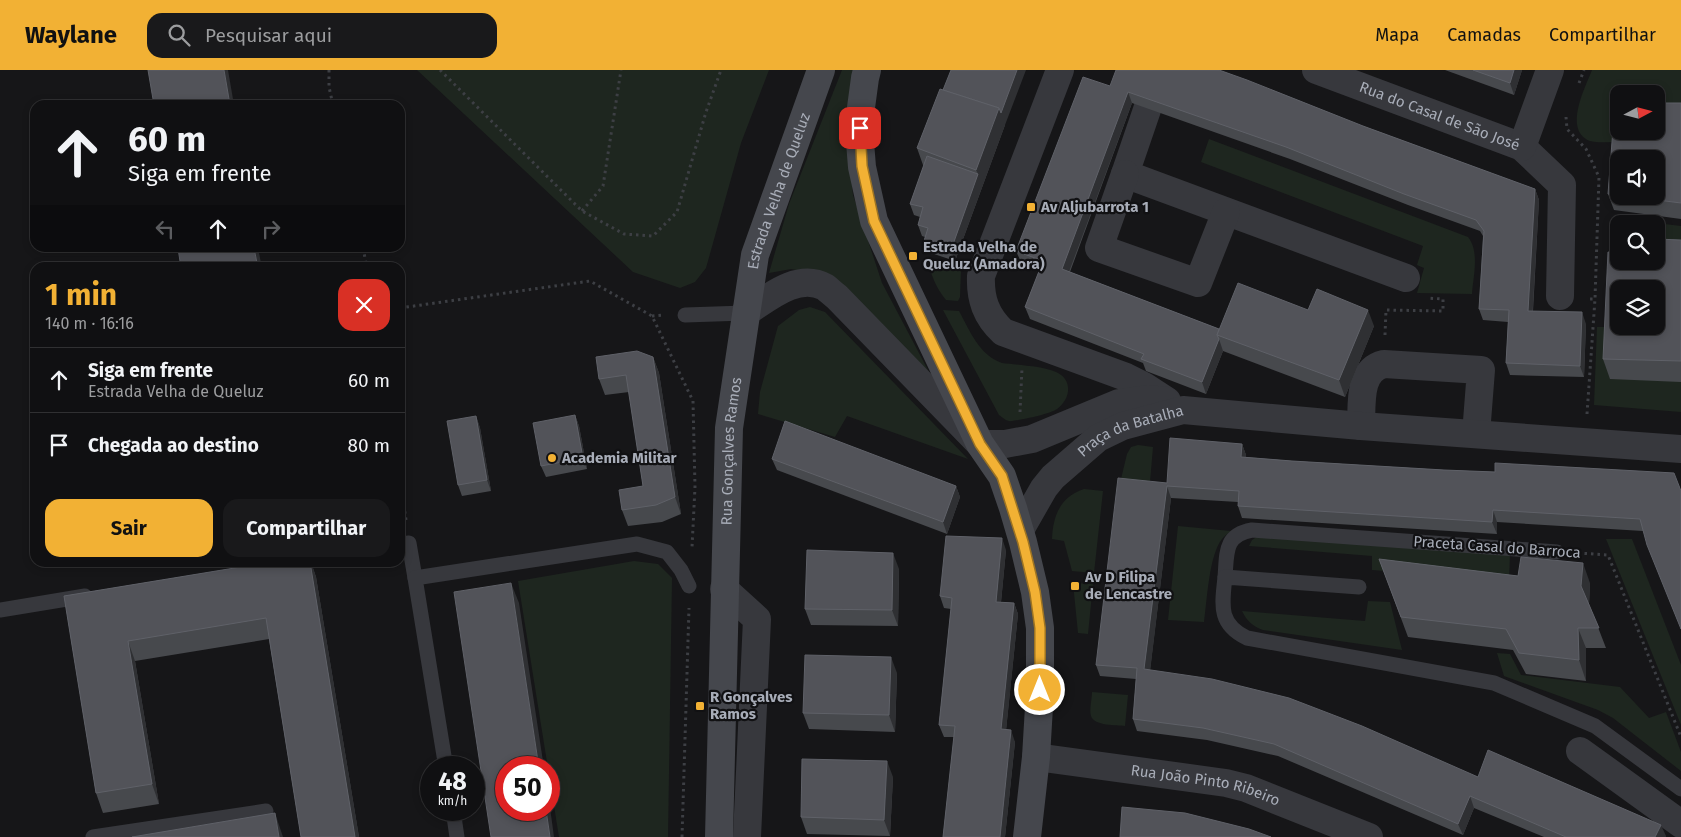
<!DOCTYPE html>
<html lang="pt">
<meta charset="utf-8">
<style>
:root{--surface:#101012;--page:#19191b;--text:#f1f3f6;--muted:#9c9d9f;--line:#303032;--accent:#f2b134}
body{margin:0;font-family:"Fira Sans",sans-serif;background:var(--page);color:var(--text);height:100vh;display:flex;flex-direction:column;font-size:19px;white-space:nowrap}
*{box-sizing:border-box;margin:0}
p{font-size:16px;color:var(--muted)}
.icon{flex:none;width:28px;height:28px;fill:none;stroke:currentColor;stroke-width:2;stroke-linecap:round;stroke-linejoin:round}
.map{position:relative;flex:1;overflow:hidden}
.sheet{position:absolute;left:30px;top:192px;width:375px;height:305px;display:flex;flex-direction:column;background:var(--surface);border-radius:15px;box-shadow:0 2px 8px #0003,0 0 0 1px var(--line)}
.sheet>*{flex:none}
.hud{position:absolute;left:30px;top:30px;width:375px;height:152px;border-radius:15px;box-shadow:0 2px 8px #0003,0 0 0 1px var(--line);background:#101012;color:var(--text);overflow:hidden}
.needle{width:32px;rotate:83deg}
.buttons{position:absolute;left:1610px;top:15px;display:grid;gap:10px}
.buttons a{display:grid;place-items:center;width:55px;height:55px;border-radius:10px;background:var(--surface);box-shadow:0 2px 8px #0003,0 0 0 1px var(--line);font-size:25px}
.speed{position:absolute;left:420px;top:686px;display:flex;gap:10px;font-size:25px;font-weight:700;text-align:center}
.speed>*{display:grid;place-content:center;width:65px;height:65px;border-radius:50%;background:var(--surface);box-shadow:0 2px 8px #0003,0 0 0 1px var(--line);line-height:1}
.speed small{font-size:12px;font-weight:400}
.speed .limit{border:8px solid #d22;background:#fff;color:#111}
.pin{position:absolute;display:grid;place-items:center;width:42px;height:42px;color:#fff;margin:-21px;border-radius:10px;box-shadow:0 2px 8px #0006}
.me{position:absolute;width:55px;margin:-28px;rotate:0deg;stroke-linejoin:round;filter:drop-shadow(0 0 4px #0008)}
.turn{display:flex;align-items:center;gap:18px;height:105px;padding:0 15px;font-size:22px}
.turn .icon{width:65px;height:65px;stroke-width:2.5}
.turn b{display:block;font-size:35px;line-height:42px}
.lanes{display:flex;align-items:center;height:48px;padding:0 15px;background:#0003;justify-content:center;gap:25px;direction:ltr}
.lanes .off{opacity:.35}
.round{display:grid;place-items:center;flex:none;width:52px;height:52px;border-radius:15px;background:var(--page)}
.overview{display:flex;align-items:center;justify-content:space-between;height:85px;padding:0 15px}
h1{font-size:30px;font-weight:700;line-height:38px;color:var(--accent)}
.primary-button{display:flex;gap:10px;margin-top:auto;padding:10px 15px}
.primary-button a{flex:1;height:58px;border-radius:15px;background:var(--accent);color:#111;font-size:20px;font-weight:700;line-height:58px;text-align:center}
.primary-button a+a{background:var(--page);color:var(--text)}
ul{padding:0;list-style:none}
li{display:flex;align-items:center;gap:15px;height:65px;padding:0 15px;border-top:1px solid var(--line)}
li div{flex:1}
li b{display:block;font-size:19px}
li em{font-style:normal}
header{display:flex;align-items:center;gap:30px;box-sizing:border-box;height:70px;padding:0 25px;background:var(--accent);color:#111}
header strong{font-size:24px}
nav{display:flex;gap:28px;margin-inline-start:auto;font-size:18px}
.search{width:350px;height:45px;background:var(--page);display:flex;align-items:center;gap:12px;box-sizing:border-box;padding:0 18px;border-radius:15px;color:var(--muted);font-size:19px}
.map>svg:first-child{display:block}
</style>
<header>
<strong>Waylane</strong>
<div class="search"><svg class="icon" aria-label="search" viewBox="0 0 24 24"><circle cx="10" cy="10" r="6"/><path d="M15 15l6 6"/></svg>Pesquisar aqui</div>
<nav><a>Mapa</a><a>Camadas</a><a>Compartilhar</a></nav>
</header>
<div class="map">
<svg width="1681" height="767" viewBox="0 0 1681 767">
<rect width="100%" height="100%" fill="#161618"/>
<g fill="#1e261f" fill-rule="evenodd">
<path d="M417,0h352l-28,73 -35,125 -11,14 -15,6 -47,-16z"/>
<path d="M842,0h14l-9,69 6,56 29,88 47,89 -116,-99 -22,-4 -22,4 20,-69z"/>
<path d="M1592,0h89v45h-25v-21h-37v21l-5,27c-7,0 -17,1 -24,-1 -27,-11 -5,-53 2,-71z"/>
<path d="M1209,69l259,98c12,15 5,40 4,57l-55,-1 7,-25 -7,-3 6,-19 -222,-84z"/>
<path d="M1615,148l66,8v186l-87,-7 3,-78h12zM1619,154h37v37h-37zM1619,219h37v37h-37z"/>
<path d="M926,187l35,13 -1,27 -2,4 -12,-1c-11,-13 -15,-27 -20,-43z"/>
<path d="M810,237l15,5 143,147 -121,-43 -12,21 -77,-23 2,-22 18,-66 21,-16z"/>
<path d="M943,240l16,1c11,20 20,44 43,52 15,2 41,3 54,9 17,7 15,27 1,37 -7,5 -36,11 -45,12 -5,1 -9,-3 -13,-6z"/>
<path d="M1138,375l15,2 -3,35 -29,-3 6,-25 4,-7z"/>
<path d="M1084,419l19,2 -9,82 -22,-2 -8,-30 -12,-2c1,-23 8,-42 32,-50z"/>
<path d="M1178,456l53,5c-3,3 -7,5 -9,8 -13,16 -15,62 -18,83l-36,-2z"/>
<path d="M1258,466l252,18 -1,27 -137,-11v-14l-123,-10 3,-6z"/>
<path d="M1606,469h26l49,126v60z"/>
<path d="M634,491l24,3 14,14 -4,259h-109l-41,-256z"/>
<path d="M1073,513l20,1 -5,50 -10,-1z"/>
<path d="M1368,531l22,1 12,48 -139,-20c-11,-4 -16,-9 -21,-19l123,10z"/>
<path d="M1497,583l13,1 11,21 99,12 29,31 17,-6 15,40v19l-68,-53 -15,-8 -94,-34z"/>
<path d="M1092,622l36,3 -3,31c-8,-1 -31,0 -34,-10 -2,-6 1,-17 1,-24z"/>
</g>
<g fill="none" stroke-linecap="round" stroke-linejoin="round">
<g stroke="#3d3f44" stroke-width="3" stroke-dasharray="2.5 4" stroke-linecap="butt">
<path d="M329,0v17l4,18"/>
<path d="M440,0l142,141 42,23 29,2 24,-24 29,-100 15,-42"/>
<path d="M1579,13l5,-13"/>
<path d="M1566,47l1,12 19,20 13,28 -4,122h-6"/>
<path d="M582,141l21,-25 18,-116"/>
<path d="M363,178l4,20"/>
<path d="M400,238l190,-27 62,35 41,85 2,86 -3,60"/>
<path d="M652,246l12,-1"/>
<path d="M1385,265l1,-25 57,1v-12l-16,-1"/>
<path d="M1020,342l2,-44"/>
<path d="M1587,344l8,-115"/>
<path d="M400,409l6,41"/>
<path d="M1578,483l30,2 73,182"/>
<path d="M682,767l7,-229"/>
</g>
<g stroke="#37383d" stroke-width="15">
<path d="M685,245l60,-2"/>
<path d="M400,474l9,-1 6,35"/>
<path d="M1225,507c2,-24 -1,-42 27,-47l305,22"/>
<path d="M1359,517l-134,-10c-3,28 -7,47 22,61l247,45 101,43 86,63"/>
<path d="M0,540l85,-14"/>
<path d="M446,698l-31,-190 222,-34 30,8 14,18 8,16"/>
<path d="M453,740l4,27"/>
<path d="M93,767l173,-26"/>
</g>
<g stroke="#37383d" stroke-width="28">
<path d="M1060,0l-79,206c-1,23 5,40 22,56l123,45 18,9 23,15"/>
<path id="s1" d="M1316,0l206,77 40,38 -2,111"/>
<path d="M1150,31l-25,73 281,104"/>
<path d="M1522,77l28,-77"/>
<path d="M1125,104l-26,74 99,35 28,-71"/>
<path d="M745,243c22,-14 52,-41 80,-26 4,3 8,7 12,10l143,147h25l27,-5 87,-36 28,-4 19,2"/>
<path d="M1361,356c1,-22 -3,-56 23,-62l97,6 -5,64"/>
<path id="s2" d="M1020,460l24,-42 9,-11 45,-39 25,-12 60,-16 178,16 320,23"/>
<path d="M724,519l33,30 -10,218"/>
<path d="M1580,681l101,73"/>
<path id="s3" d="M1036,687l190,26 20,5 123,49"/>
</g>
<g stroke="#45474d" stroke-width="28">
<path d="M867,0l-2,8 -5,37v27l2,25 12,54 106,223 22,32 11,32 10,34 12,50 5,36v62l-4,67 -9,80"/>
<path id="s4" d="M719,767l10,-409 26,-173 66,-185"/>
</g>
</g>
<g fill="#47494d" fill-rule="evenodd">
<path d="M1445,0h77l-8,25z"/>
<path d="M1110,16l253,40 172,63 4,11 -6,111 53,13 -2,53 -74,-2 -4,-12 2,-41 -25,-2 -4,-11 4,-73 -3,-5 -72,-26 -118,-46 -158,-56 -62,169 149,57 89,-19 66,16 -29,71 -122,-46 -17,43 -60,-23 -3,-8 -113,-44 -5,-12 15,-37 -19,-8 -5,-11z"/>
<path d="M1615,33h4v28h37v-28h25v116l-67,-9 -6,-16zM1619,89h37v37h-37z"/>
<path d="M1005,55l-50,136 -27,-9 -4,-11 1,-4 -3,-1 -4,-11 2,-8 -6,-2 -4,-11 14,-39h-1l-6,-17z"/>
<path d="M1681,170v142l-71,-3 -7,-20 53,-98z"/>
<path d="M653,287l6,16 22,141 -19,8 -34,4 -6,-16 21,-24 -14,-94 -24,3 -6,-16z"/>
<path d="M575,345l4,11 8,43 -41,8 -5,-11z"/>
<path d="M476,346l4,12 11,63 -29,5 -4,-11z"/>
<path d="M1242,374l4,11v2l46,4 152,9 51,2 179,1 -31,58 -146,-9v12l-255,-16 -4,-12v-4l-67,-4 -21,172 328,107 188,59 -1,1h-121l-70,-29 -11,27 -185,-79 -71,-16 -70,-9 -4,-12 3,-40 -36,-3 -4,-11 71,-182z"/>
<path d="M772,389l184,27 4,11 -13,37 -170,-64z"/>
<path d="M1006,480l-5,52 13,1 4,11 -12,116 9,12 -10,95h-62l11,-100h-10l-5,-12 12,-116 -7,-1 -4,-12z"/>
<path d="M1379,489l139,17 72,7 -1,21 17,44h-20v33l-60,-7 -13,-24 -105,-13z"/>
<path d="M271,492h40l5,15 43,260h-58l-32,-198 -134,22 24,143 -56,9 -7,-20 -32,-197z"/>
<path d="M899,499l-1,57 -87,-1 -6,-16z"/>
<path d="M897,603l-2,59 -86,-3 -6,-16z"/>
<path d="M893,707l-3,59 -83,-2 -6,-17z"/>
</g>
<g fill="#2f3033">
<path d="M224,0h4l6,35h-4z"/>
<path d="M1017,0h9l-21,55 -50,136 -4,-11 27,-76 -2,-4 23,-62z"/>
<path d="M1514,0h8l-8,25 -4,-12z"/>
<path d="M1128,22l4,11 -66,177 -4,-11z"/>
<path d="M1535,119l4,11 -7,122 -4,-11z"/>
<path d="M254,178h4l4,20h-4z"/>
<path d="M1368,240l6,16 -29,71 -6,-17z"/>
<path d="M1582,242l4,12 -2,53 -4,-11z"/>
<path d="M1219,269l4,12 -17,43 -4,-12z"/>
<path d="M653,287l6,16 22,141 -6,-17z"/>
<path d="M575,345l4,11 8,43 -4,-11z"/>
<path d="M476,346l4,12 11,63 -4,-11z"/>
<path d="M1242,374l4,11 -1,14 -4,-12z"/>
<path d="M956,416l4,11 -13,37 -4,-12z"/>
<path d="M1167,416l4,12 -22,182 -5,-11z"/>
<path d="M1493,440l4,12v12l-5,-12z"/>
<path d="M1002,468l4,12 -6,63 -4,-11z"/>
<path d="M893,483l6,16 -1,57 -6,-16z"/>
<path d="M310,492h1l5,15 43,260h-4z"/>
<path d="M1583,493l7,20 -1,23 -8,-20z"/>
<path d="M511,513l8,20 25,165h-5z"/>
<path d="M1014,533l4,11 -13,127 -4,-12z"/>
<path d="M1578,558l8,20v33l-7,-21z"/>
<path d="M128,571l7,20 24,143 -7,-20z"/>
<path d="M891,587l6,16 -2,59 -6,-17z"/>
<path d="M1011,660l4,12 -10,95h-5z"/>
<path d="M887,691l6,16 -3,59 -6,-16z"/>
<path d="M1470,726l4,12 -11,27 -5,-11z"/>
<path d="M549,730l5,37h-4l-4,-27h3z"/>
<path d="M275,743l8,24h-4z"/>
<path d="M1661,755l5,11 -1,1h-10z"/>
</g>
<g fill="#525359" stroke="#5f6168" fill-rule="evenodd">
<path d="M148,0h76l6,35h-76z"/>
<path d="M951,0h66l-16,43 -2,-5 -56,-18z"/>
<path d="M1116,0h103l28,10 116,46 172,63 -7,122 54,1 -2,54 -74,-3 3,-53 -30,-1 5,-78 -8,-11 -72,-26 -118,-47 -158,-55 -66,177 157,60 -2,6 2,4 -17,43 -61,-23 3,-5 -119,-47 18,-46 -27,-10 67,-174 27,9z"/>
<path d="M1473,0h41l-4,13z"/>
<path d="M940,19l59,19 -23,62 -59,-22z"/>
<path d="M1615,33h4v28h37v-28h25v100l-55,-7h30v-37h-37v36l-11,-1z"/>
<path d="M927,86l51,18 -27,76 -27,-9 4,-13 -10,-3 5,-18 -13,-3z"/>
<path d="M1656,169l25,1v121l-78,-2 5,-107 11,1v8h37zM1619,219h37v37h-37z"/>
<path d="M178,178h76l4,20h-77z"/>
<path d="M1238,213l70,27 9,-21 51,21 -29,70 -122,-45z"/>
<path d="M637,281l16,6 22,140 -19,8 -34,5 -3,-20 24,-4 -17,-111 -27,4 -3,-22z"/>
<path d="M575,345l8,43 -42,8 -8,-43z"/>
<path d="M476,346l11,64 -29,5 -11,-64z"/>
<path d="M785,351l171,65 -13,36 -171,-63z"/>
<path d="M1170,368l72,6 -1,13 51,4 152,9 51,2v-9l179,10 7,18v138l-34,-84 -7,-26 -147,-9 -1,12 -254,-16 1,-15 -72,-5 -23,183 68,10 77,19 73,28 116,51 10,-27 173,75 -6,12h-89l-96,-41 -12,28 -184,-80 -71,-16 -70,-9 4,-51 -41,-3 22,-187 49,5z"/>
<path d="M946,466l56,2 -6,64 18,1 -13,126 10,1 -11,107h-57l12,-111 -16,-1 13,-127 -12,-2z"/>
<path d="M807,480l86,3 -1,57 -87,-1z"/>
<path d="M1521,487l62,6 -2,23 18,42h-21l1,32 -60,-7 -13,-24 -105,-12 -22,-58 139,17z"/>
<path d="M271,492h39l45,275h-54l-35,-219 -138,23 24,143 -56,9 -32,-197z"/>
<path d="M511,513l28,185h-33v42h40l4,27h-59l-37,-245z"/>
<path d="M805,585l86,2 -2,58 -86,-2z"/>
<path d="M802,689l85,2 -3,59 -83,-3z"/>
<path d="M1122,737l63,6 64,16 22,8h-151z"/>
<path d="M275,743l4,24h-147z"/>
</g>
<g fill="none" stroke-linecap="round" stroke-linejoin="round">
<g stroke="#9d7322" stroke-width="12">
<path id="route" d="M860,58l2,38 12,55 106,223 22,32 21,66 12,50 5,36v62"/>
</g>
<use href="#route" stroke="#f2b134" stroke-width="9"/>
</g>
<g fill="#f2b134" stroke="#111113" stroke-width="2">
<rect x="1026" y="132" width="10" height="10" rx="2.5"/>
<rect x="908" y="181" width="10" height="10" rx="2.5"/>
<circle cx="552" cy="388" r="5"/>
<rect x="1070" y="511" width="10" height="10" rx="2.5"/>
<rect x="695" y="631" width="10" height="10" rx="2.5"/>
</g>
<g text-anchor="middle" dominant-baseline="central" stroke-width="4.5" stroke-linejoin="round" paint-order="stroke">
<g font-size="15" fill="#a8adb8" stroke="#111113">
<text stroke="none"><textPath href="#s1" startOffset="132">Rua do Casal de São José</textPath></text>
<text stroke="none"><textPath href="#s4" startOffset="652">Estrada Velha de Queluz</textPath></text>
<text stroke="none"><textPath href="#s2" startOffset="155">Praça da Batalha</textPath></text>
<text stroke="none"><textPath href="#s4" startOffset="386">Rua Gonçalves Ramos</textPath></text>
<text transform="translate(1497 477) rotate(4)">Praceta Casal do Barroca</text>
<text stroke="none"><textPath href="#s3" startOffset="172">Rua João Pinto Ribeiro</textPath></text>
</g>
<g font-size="15" font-weight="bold" fill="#a8adb8" stroke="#111113" text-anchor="start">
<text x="1041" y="137">Av Aljubarrota 1</text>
<text x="923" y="177">Estrada Velha de<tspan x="923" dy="17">Queluz (Amadora)</tspan></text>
<text x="562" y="388">Academia Militar</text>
<text x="1085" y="507">Av D Filipa<tspan x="1085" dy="17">de Lencastre</tspan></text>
<text x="710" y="627">R Gonçalves<tspan x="710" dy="17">Ramos</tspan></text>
</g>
</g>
</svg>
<div class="buttons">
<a><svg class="needle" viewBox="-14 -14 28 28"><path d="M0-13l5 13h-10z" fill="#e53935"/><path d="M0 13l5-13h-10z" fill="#9c9d9f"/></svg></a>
<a><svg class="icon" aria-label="sound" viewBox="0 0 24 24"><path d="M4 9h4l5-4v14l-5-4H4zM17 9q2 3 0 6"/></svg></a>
<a><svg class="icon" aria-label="search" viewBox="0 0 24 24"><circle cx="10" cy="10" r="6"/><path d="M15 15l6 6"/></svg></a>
<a><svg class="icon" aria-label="layers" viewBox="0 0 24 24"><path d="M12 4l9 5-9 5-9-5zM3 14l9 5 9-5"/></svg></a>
</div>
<div class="speed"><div>48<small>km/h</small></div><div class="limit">50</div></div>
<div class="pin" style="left:860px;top:58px;background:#d93025"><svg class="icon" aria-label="arrive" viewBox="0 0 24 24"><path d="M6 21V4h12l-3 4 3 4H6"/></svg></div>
<svg class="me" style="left:1040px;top:620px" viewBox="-20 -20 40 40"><circle r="17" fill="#f2b134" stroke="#fff" stroke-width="3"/><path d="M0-11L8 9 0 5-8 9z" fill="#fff"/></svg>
<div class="hud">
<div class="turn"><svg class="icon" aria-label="ahead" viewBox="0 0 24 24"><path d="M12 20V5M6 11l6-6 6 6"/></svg><div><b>60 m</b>Siga em frente</div></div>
<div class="lanes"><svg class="icon off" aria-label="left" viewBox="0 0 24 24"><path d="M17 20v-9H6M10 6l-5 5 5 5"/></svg><svg class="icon" aria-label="ahead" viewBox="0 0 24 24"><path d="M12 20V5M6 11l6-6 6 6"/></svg><svg class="icon off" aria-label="right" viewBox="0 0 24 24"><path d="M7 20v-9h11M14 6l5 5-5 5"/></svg></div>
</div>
<section class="sheet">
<div class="overview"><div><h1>1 min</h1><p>140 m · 16:16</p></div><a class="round" style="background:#d93025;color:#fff"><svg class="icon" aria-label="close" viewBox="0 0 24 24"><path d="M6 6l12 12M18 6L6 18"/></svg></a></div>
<ul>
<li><svg class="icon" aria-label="ahead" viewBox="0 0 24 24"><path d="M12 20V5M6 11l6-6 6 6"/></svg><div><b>Siga em frente</b><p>Estrada Velha de Queluz</p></div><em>60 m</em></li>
<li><svg class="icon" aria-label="arrive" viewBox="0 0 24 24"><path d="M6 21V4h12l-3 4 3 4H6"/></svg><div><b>Chegada ao destino</b></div><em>80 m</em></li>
</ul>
<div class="primary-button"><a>Sair</a><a>Compartilhar</a></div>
</section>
</div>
